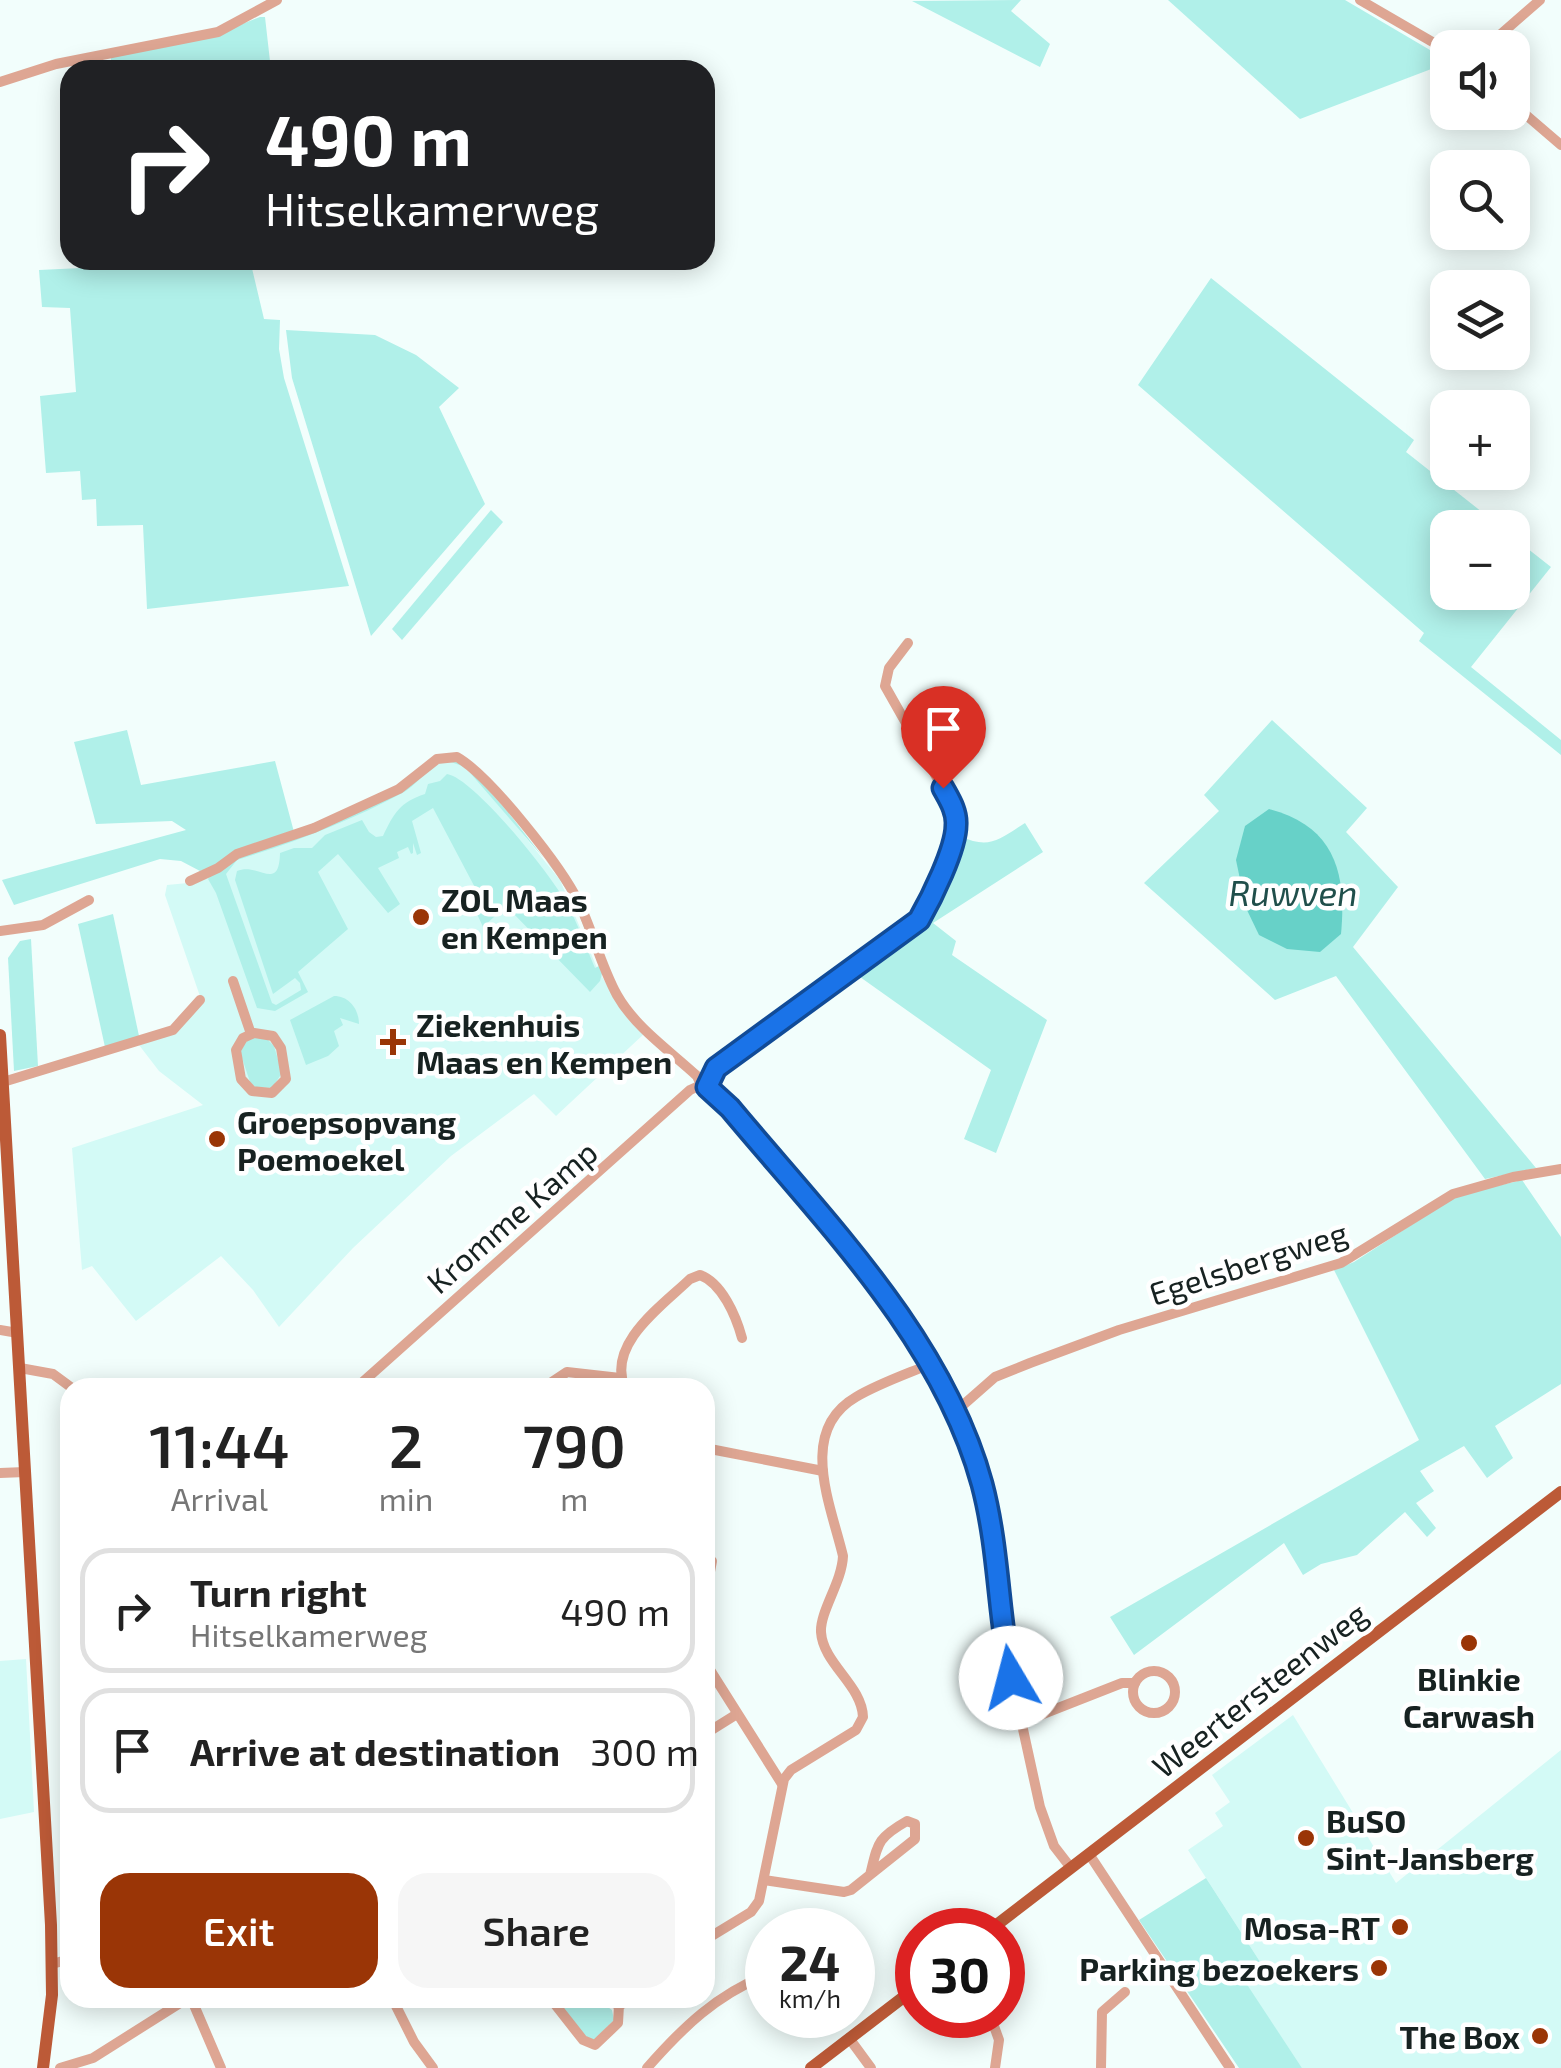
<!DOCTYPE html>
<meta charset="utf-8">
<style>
:root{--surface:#fff;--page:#f6f6f6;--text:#222;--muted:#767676;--line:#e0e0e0;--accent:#9a3506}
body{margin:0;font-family:"Exo 2",sans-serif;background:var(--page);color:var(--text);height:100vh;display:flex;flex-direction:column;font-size:38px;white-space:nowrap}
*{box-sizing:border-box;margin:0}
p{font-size:32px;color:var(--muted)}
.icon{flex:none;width:55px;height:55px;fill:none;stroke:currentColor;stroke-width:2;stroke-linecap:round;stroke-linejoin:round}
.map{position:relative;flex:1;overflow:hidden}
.sheet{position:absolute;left:60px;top:1378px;width:655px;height:630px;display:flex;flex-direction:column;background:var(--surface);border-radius:30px;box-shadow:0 5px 25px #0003}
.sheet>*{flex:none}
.banner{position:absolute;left:60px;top:60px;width:655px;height:210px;border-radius:30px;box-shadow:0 5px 25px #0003;background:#202124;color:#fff;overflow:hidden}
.controls{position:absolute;left:1430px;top:30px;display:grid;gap:20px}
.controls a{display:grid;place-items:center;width:100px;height:100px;border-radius:20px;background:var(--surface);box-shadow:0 5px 25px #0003;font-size:50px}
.speed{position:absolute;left:745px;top:1908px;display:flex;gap:20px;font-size:50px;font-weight:700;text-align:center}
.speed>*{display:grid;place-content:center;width:130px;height:130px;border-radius:50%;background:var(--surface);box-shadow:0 5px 25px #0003;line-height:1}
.speed small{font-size:25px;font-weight:400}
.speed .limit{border:15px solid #d22;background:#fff;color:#111}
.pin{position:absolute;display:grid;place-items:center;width:85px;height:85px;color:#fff;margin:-102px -42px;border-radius:50% 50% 50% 0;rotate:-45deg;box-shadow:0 0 10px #0007}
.pin .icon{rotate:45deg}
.me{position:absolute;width:110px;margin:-55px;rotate:352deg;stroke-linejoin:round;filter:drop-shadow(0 0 8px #0008)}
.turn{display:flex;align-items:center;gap:35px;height:210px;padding:0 40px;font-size:45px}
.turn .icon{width:130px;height:130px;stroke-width:2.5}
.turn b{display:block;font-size:70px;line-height:85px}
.eta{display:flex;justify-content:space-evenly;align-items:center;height:170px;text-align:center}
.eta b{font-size:60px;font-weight:600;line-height:70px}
.action{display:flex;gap:20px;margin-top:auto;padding:20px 40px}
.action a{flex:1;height:115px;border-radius:30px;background:var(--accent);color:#fff;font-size:40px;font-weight:600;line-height:115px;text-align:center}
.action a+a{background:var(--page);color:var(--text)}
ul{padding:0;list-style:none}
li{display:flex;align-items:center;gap:30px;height:125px;margin:0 20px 15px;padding:0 20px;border:5px solid var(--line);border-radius:30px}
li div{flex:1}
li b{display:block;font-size:38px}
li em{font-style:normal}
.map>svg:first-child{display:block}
</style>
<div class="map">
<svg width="1561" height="2068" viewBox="0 0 1561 2068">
<rect width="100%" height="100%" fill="#f2fefc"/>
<g fill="#d3faf6">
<path d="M455,759l29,27 76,94 37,88 14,24 34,41 -89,83 -22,-22 -83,62 -98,92 -74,79 -26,-37 -32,-34 -85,65 -44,-55 -10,4 -10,-122 131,-43 -44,-34 -20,-26 30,-10 33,-33 -37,-107 2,-10 21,-2 44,-23 98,-35 107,-64z"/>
<path d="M26,1659l8,153 -34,7v-158z"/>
<path d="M1293,1715l103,168 165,-133v318h-259l-57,-85 21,-12 -78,-121 35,-24 -8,-13 15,-11 -18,-27z"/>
</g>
<g fill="#b0f0e9" fill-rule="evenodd">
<path d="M1021,0l-10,11 39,33 -10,23 -128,-66z"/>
<path d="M1168,0h177l102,60v3l-147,56z"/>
<path d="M260,17h5l6,53h-158l-3,-16 99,-17z"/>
<path d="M250,260l14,59 16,1 -1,29 5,29 65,208 -202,23 -4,-84 -46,1 -1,-27 -14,1 -2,-29 -34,2 -6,-77 36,-4 -6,-84 -28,-1 -3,-37z"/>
<path d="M1211,278l203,162 -8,12 95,75 -53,1v64h64l1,-55 38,30 -80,100 90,73v15l-142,-114 5,-8 -286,-248z"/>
<path d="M286,330l89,5 41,20 43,33 -20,19 46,97 -114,132 -79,-258z"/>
<path d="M491,510l12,12 -101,118 -10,-11z"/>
<path d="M1272,720l95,88 -21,24 52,55 -45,60 183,221 -51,11 -149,-203 -61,24 -131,-117 75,-72 -15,-16z"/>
<path d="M127,730l14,55 134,-24 19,71 -80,35 -14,4 -19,-10 -21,-2 -146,46 -12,-25 184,-50 -14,-9 -76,3 -22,-82z"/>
<path d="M452,758l16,9 40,45 66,85 29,73 -3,11 -10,11 -84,-86 -23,21 -11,-24 8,-6 -47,-89 -21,13 9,32 -4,2 -4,-12v10l-2,1 -3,-7 -11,5 2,6 -21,10 22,36 -12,9 -50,-59 -20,18 30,57 -50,43 10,20 -33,19 -18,-3 -41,-115 -8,-14 2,-3 27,-19 74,-24 90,-42 35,-30zM448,761l17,6 89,103 21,34 24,62 -4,2c-9,-21 -17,-44 -28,-64 -14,-27 -93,-126 -120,-130l-7,7 -12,3 -3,10c-25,8 -31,19 -42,42l-7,1 -7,-5 -7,-12 -37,15 -13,13h-18l-14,5c-1,40 -21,9 -43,18l-2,9 38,114 22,-16 5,5 1,7 -25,15 -4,-2 -46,-129 11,-14c58,-18 114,-39 167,-68 17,-10 24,-28 44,-31z"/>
<path d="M1025,823l18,29 -110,71 23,18 -4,14 95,65 -51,133 -32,-14 27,-69 -131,-93 1,-9 37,-25 33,-31 29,-76c30,14 39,3 65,-13z"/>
<path d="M113,914l26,122 -34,11 -27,-123z"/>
<path d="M31,939l7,127 -24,5 -6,-113 12,-17z"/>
<path d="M334,996c15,0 25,13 25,28l-19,-6 3,7 -9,6 5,15 -11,10 -22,9 -16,-45z"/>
<path d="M264,1036l10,10 8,27 -10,15 -17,-1 -5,-5 -10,-30 8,-13z"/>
<path d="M1522,1180l39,57v147l-66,42 18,32 -26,20 -23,-32 -44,25 14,20 -18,12 20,25 -9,9 -22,-25 -48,43 -36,9 -18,11 -19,-32 -150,112 -24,-38 309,-177 -85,-170 20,-8 102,-66z"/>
<path d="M1206,1878l60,93 -20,12 56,85h-63l-100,-148z"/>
<path d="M556,1998h39l17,12 2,10 -21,21 -9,-6z"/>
</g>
<path fill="#67d1c8" d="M1269,809c65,17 78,63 72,125l-21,18 -33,-3 -28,-14 -13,-27 -10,-48 9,-34z"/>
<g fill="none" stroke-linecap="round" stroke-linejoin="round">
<g stroke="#dea693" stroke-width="10">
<path d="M1360,0l88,51"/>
<path d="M1485,48l55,-48"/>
<path d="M0,82l56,-18 162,-32 59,-32"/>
<path d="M1512,103l49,42"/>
<path d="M190,881l28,-13 19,-14 77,-26 85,-39 38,-30 20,-2c33,19 105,110 122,146 14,29 22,63 38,92 18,32 53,56 80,81l4,9"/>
<path d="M0,931l43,-6 46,-25"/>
<path d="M233,981l18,53"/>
<path d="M254,1033l19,3 8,12 5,31 -14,14 -20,-2 -11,-12 -5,-29 7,-12z"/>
<path d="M3,1082l170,-52 27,-30"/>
<path d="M701,1085l13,6 16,17 166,201 58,104 27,69 10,43 16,131 33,151 14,39 17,22"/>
<path d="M707,1087l9,-19 203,-148c19,-32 41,-76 34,-114l-68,-120 4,-18 19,-25"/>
<path d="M0,1330l18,3"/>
<path d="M20,1368l33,6 19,14"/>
<path d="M356,1388l334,-298 11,-5"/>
<path d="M543,1388l24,-16 53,6"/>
<path d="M625,1388c-19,-44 38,-83 65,-109l10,-4c22,8 36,41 42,63"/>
<path d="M954,1413l41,-36 35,-14 89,-33 222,-67 112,-69 60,-17 48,-8"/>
<path d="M705,1448l118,23"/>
<path d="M0,1473l25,-1"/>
<path d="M705,1598l7,-37"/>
<path d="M705,1662l77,122"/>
<circle cx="1154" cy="1692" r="21"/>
<path d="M1020,1723l102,-40h13"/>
<path d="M705,1734l32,-20"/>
<path d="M1089,1854l141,214"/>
<path d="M764,1880l80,12 7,-2 64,-51v-15l-8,-3c-30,17 -29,22 -37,54"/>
<path d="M705,1940l46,-28 8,-11 25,-122 7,-9 65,-40 7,-13c-1,-32 -40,-53 -42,-85 -1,-21 21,-50 22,-76 -12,-51 -46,-125 13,-159 22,-13 48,-22 72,-32"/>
<path d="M52,1964l18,-5"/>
<path d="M191,1998l30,70"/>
<path d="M392,1998l22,44 19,26"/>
<path d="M550,1998l33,42 12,5 23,-22 1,-18"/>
<path d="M601,1998l18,7 19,-7"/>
<path d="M990,2015l9,25 -4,28"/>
<path d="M849,2038l22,30"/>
<path d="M60,2068l33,-10 95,-60"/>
<path d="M647,2068c36,-41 69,-73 121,-94"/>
<path d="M1101,2068l1,-56 23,-20"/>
</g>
<g stroke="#bc5a37" stroke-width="12">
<path d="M0,1035l51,890 1,70 -9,73"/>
<path d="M990,1930l571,-438"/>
<path d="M811,2068l107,-82"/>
</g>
</g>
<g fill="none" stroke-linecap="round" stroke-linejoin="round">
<g stroke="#114b97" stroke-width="25">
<path id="route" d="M943,788c6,11 14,23 13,37 0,24 -25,74 -37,95l-203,148 -9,19 23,21c94,113 212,230 252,376 17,64 16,130 29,194"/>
</g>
<use href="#route" stroke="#1a73e8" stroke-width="18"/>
</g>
<g fill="#9a3506" stroke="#fff" stroke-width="4">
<circle cx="421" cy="917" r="10"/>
<path d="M388 1027h10v10h10v10h-10v10h-10v-10h-10v-10h10z"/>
<circle cx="217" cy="1139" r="10"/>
<circle cx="1469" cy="1643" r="10"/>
<circle cx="1306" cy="1838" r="10"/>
<circle cx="1400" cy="1927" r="10"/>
<circle cx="1379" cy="1968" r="10"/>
<circle cx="1540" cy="2036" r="10"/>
</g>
<g text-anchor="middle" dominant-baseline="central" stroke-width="9" stroke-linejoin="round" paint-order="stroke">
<g font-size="32" font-weight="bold" fill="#172221" stroke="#fff" text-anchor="start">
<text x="441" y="899">ZOL Maas<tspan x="441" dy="37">en Kempen</tspan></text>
<text x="416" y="1024">Ziekenhuis<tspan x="416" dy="37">Maas en Kempen</tspan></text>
<text x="237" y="1121">Groepsopvang<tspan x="237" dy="37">Poemoekel</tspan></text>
<text x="1469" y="1678" text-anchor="middle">Blinkie<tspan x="1469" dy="37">Carwash</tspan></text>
<text x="1326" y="1820">BuSO<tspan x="1326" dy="37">Sint-Jansberg</tspan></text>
<text x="1380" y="1927" text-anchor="end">Mosa-RT</text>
<text x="1359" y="1968" text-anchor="end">Parking bezoekers</text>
<text x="1520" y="2036" text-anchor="end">The Box</text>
</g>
<g font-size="32" fill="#172221" stroke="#fff">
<text transform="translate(511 1216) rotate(-41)">Kromme Kamp</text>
<text transform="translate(1248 1262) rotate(-18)">Egelsbergweg</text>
<text transform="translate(1259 1689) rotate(-38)">Weertersteenweg</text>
</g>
<g font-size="35" font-style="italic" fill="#204f4b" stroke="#fff">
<text x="1293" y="892">Ruwven</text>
</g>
</g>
</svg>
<div class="controls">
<a><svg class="icon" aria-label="sound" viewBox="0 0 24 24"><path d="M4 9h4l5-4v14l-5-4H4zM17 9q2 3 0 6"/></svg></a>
<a><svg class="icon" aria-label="search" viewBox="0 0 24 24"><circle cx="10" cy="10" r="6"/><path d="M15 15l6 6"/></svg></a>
<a><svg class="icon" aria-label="layers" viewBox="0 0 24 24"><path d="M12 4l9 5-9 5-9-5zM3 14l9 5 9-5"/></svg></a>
<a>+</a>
<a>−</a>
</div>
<div class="speed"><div>24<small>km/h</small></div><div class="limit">30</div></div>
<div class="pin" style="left:943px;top:788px;background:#d93025"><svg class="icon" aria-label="arrive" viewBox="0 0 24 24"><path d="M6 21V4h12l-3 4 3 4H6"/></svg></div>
<svg class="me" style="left:1011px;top:1678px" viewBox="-20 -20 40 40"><circle r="19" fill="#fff"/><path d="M0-13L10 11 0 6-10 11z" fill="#1a73e8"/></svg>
<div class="banner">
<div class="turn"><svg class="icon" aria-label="right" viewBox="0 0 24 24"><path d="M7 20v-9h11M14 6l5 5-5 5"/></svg><div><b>490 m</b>Hitselkamerweg</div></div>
</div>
<section class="sheet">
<div class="eta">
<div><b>11:44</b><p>Arrival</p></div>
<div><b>2</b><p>min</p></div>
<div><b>790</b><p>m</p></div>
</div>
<ul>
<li><svg class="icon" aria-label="right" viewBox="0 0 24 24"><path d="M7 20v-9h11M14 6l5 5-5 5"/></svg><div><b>Turn right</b><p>Hitselkamerweg</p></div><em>490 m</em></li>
<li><svg class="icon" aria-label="arrive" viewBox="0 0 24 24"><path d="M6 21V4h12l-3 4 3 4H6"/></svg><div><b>Arrive at destination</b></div><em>300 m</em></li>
</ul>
<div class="action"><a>Exit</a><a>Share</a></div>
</section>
</div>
